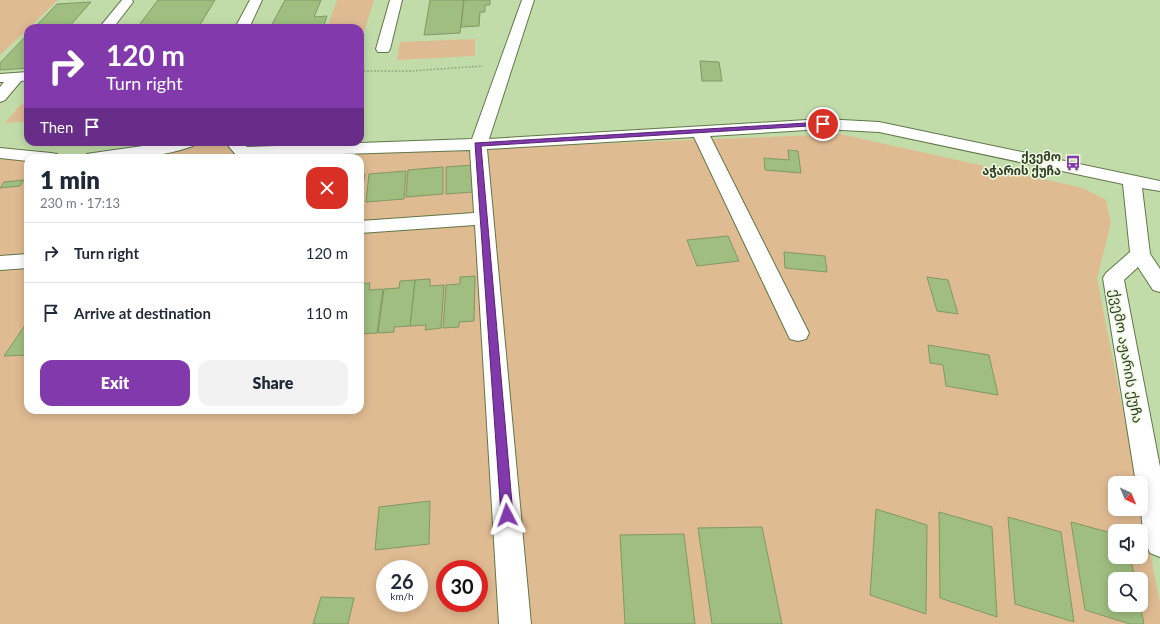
<!DOCTYPE html>
<meta charset="utf-8">
<style>
:root{--surface:#fff;--page:#f2f2f3;--text:#1f2937;--muted:#747a83;--line:#e0e1e3;--accent:#8139ac}
body{margin:0;font-family:Lato,"Noto Sans Georgian",sans-serif;background:var(--page);color:var(--text);height:100vh;display:flex;flex-direction:column;font-size:15px;white-space:nowrap}
*{box-sizing:border-box;margin:0}
p{font-size:13px;color:var(--muted)}
.icon{flex:none;width:22px;height:22px;fill:none;stroke:currentColor;stroke-width:2;stroke-linecap:round;stroke-linejoin:round}
.map{position:relative;flex:1;overflow:hidden}
.side{position:absolute;left:24px;top:154px;width:340px;height:260px;display:flex;flex-direction:column;background:var(--surface);border-radius:12px;box-shadow:0 2px 10px #0003}
.side>*{flex:none}
.banner{position:absolute;left:24px;top:24px;width:340px;height:122px;border-radius:12px;box-shadow:0 2px 10px #0003;background:#8139ac;color:#fff;overflow:hidden}
.needle{width:26px;rotate:136deg}
.fabs{position:absolute;left:1108px;top:476px;display:grid;gap:8px}
.fabs a{display:grid;place-items:center;width:40px;height:40px;border-radius:8px;background:var(--surface);box-shadow:0 2px 10px #0003;font-size:20px}
.speed{position:absolute;left:376px;top:560px;display:flex;gap:8px;font-size:20px;font-weight:700;text-align:center}
.speed>*{display:grid;place-content:center;width:52px;height:52px;border-radius:50%;background:var(--surface);box-shadow:0 2px 10px #0003;line-height:1}
.speed small{font-size:10px;font-weight:400}
.speed .limit{border:6px solid #d22;background:#fff;color:#111}
.pin{position:absolute;display:grid;place-items:center;width:34px;height:34px;color:#fff;margin:-17px;border:2px solid #fff;border-radius:50%;box-shadow:0 1px 4px #0007}
.me{position:absolute;width:44px;margin:-22px;rotate:356deg;stroke-linejoin:round;filter:drop-shadow(0 0 3px #0008)}
.turn{display:flex;align-items:center;gap:14px;height:84px;padding:0 16px;font-size:18px}
.turn .icon{width:52px;height:52px;stroke-width:2.5}
.turn b{display:block;font-size:28px;line-height:34px}
.then{display:flex;align-items:center;height:38px;padding:0 16px;background:#0003;gap:8px;font-size:15px}
.round{display:grid;place-items:center;flex:none;width:42px;height:42px;border-radius:12px;background:var(--page)}
.head{display:flex;align-items:center;justify-content:space-between;height:68px;padding:0 16px}
h1{font-size:24px;font-weight:800;line-height:30px}
.button{display:flex;gap:8px;margin-top:auto;padding:8px 16px}
.button a{flex:1;height:46px;border-radius:12px;background:var(--accent);color:#fff;font-size:16px;font-weight:800;line-height:46px;text-align:center}
.button a+a{background:var(--page);color:var(--text)}
ul{padding:0;list-style:none}
li{display:flex;align-items:center;gap:12px;height:60px;padding:0 16px;border-top:1px solid var(--line)}
li div{flex:1}
li b{display:block;font-size:15px}
li em{font-style:normal}
.map>svg:first-child{display:block}
</style>
<div class="map">
<svg width="1160" height="624" viewBox="0 0 1160 624">
<rect width="100%" height="100%" fill="#c2dca9"/>
<g fill="#dfbb92" fill-rule="evenodd">
<path d="M0,0h58l-58,55z"/>
<path d="M337,0h37l-14,45v-17h-33z"/>
<path d="M475,39v17l-78,4 3,-18z"/>
<path d="M28,104v17l-23,2 15,-18z"/>
<path d="M840,134l243,54 23,12 5,23 -14,56 40,204h-22v26h26v-3l19,97v21h-1160v-471l28,5v252h332v-252h-267l94,-16h115l-3,9 291,-13 1,6zM1115,531h26v26h-26zM385,569h34v34h-34zM445,569h34v34h-34zM1115,579h26v26h-26z"/>
</g>
<g fill="#9fbe80" stroke="#809867">
<path d="M158,0h57l-17,28h-61z"/>
<path d="M285,0h36l-7,17 13,-1 -4,12h-53z"/>
<path d="M430,0h34l-4,33 -36,2z"/>
<path d="M464,0h26v5h-5v7h-5l-1,14 -18,1z"/>
<path d="M91,2l-23,26h-34l23,-24z"/>
<path d="M28,34v34l-28,2v-7z"/>
<path d="M700,61l19,1 3,19h-20z"/>
<path d="M788,150l10,1 3,22 -36,-3 -1,-12 25,2z"/>
<path d="M473,165l1,27 -28,2v-27z"/>
<path d="M443,167v27l-37,3 2,-27z"/>
<path d="M406,171l-2,28 -38,3 3,-28z"/>
<path d="M360,174h5l-5,28z"/>
<path d="M24,180l-4,6 -20,2 4,-6z"/>
<path d="M728,236l11,25 -42,5 -10,-26z"/>
<path d="M784,252l41,4 2,16 -42,-4z"/>
<path d="M475,276l-1,45 -15,1v5l-16,1 3,-43 14,-1v-7z"/>
<path d="M927,277l21,3 10,34 -21,-3z"/>
<path d="M430,279v7l14,-1 -3,43 -16,2 1,-5 -16,1 5,-46z"/>
<path d="M415,280l-5,46 -16,1v5l-16,1 6,-44 15,-1 1,-7z"/>
<path d="M370,283l-1,7 14,-1 -6,44 -16,1 -1,-50z"/>
<path d="M28,321v34l-24,1z"/>
<path d="M928,345l61,10 9,40 -52,-9 -3,-21 -13,-2z"/>
<path d="M430,501l-1,43 -54,6 4,-43z"/>
<path d="M876,509l51,16 -1,89 -56,-19z"/>
<path d="M939,512l53,15 5,90 -57,-19z"/>
<path d="M1008,517l53,15 13,90 -59,-18z"/>
<path d="M1071,522l44,12v23h15l5,22h-20v26h25l4,19h-14l-45,-14z"/>
<path d="M762,527l20,97h-70l-14,-96z"/>
<path d="M684,534l11,90h-70l-5,-89z"/>
<path d="M321,597l33,1 -6,26h-35z"/>
</g>
<g fill="none" stroke-linecap="round" stroke-linejoin="round">
<g stroke="#607748" stroke-width="2">
<g id="minor">
<path d="M122,0h10l1,2 -20,26h-14z"/>
<path d="M250,0h12l-13,28h-14z"/>
<path d="M390,0h12l-12,49 -2,3h-10l-2,-3z"/>
<path d="M522,0h12l-45,139 334,-20 56,3 281,59v10l-18,-3 8,66 10,15v23l-7,-2 -15,-23 -14,13 36,187v90l-10,-4c-10,-23 -9,-46 -9,-70h-5l-33,-205 3,-5 24,-21 -7,-68 -244,-52 -56,-3 -113,7 99,197 -3,6 -8,2 -8,-2 -3,-6 -93,-196 -207,12 44,475h-32l-24,-399 -115,8v-12l114,-8 -4,-63 -227,7 -6,-1 -12,-14h18l4,5 225,-8z"/>
<path d="M28,72v8l-7,1 -16,19 -5,2v-15l4,-5h-4v-8z"/>
<path d="M171,142h24l-2,4c-36,13 -71,12 -109,12l3,-4 6,-1z"/>
<path d="M0,148l51,5 6,1 3,4h-32v3l-28,-3z"/>
<path d="M28,254v14l-28,2v-14z"/>
</g>
</g>
<path stroke="#96ab81" stroke-width="1.5" stroke-dasharray="2 1.5" stroke-linecap="butt" d="M360,71h51l72,-5"/>
<use href="#minor" fill="#fff" fill-rule="evenodd"/>
</g>
<path fill="#8139ac" stroke="#542570" d="M823,122h2v3l-344,21 32,369 -2,4 -4,1 -4,-1 -2,-4 -26,-372z"/>
<defs>
<g id="bus-bare" transform="scale(1.2)"><path d="M-5-6H5V4H4V6H2V4H-2V6H-4V4H-5ZM-3.5-4V0h7V-4ZM-3.5 1.2v1.5H-2V1.2ZM2 1.2v1.5H3.5V1.2Z" fill="#8139ac" stroke="#ebf8de" stroke-width="2.5" paint-order="stroke"/></g>
</defs>
<g fill-rule="evenodd">
<use href="#bus-bare" x="1073" y="163"/>
</g>
<g text-anchor="middle" dominant-baseline="central" stroke-width="3" stroke-linejoin="round" paint-order="stroke">
<g font-size="12" font-weight="bold" fill="#323c27" stroke="#ebf8de" text-anchor="end">
<text x="1061" y="156">ქვემო<tspan x="1061" dy="14">აჭარის ქუჩა</tspan></text>
</g>
<g font-size="14" fill="#323c27" stroke="#ebf8de">
<text transform="translate(1127 356) rotate(80)">ქვემო აჟარის ქუჩა</text>
</g>
</g>
</svg>
<div class="fabs">
<a><svg class="needle" viewBox="-14 -14 28 28"><path d="M0-13l5 13h-10z" fill="#e53935"/><path d="M0 13l5-13h-10z" fill="#747a83"/></svg></a>
<a><svg class="icon" aria-label="sound" viewBox="0 0 24 24"><path d="M4 9h4l5-4v14l-5-4H4zM17 9q2 3 0 6"/></svg></a>
<a><svg class="icon" aria-label="search" viewBox="0 0 24 24"><circle cx="10" cy="10" r="6"/><path d="M15 15l6 6"/></svg></a>
</div>
<div class="speed"><div>26<small>km/h</small></div><div class="limit">30</div></div>
<div class="pin" style="left:823px;top:124px;background:#d93025"><svg class="icon" aria-label="arrive" viewBox="0 0 24 24"><path d="M6 21V4h12l-3 4 3 4H6"/></svg></div>
<svg class="me" style="left:507px;top:515px" viewBox="-20 -20 40 40"><path d="M0-17L14 15 0 8-14 15z" fill="#8139ac" stroke="#fff" stroke-width="4"/></svg>
<div class="banner">
<div class="turn"><svg class="icon" aria-label="right" viewBox="0 0 24 24"><path d="M7 20v-9h11M14 6l5 5-5 5"/></svg><div><b>120 m</b>Turn right</div></div>
<div class="then">Then<svg class="icon" aria-label="arrive" viewBox="0 0 24 24"><path d="M6 21V4h12l-3 4 3 4H6"/></svg></div>
</div>
<section class="side">
<div class="head"><div><h1>1 min</h1><p>230 m · 17:13</p></div><a class="round" style="background:#d93025;color:#fff"><svg class="icon" aria-label="close" viewBox="0 0 24 24"><path d="M6 6l12 12M18 6L6 18"/></svg></a></div>
<ul>
<li><svg class="icon" aria-label="right" viewBox="0 0 24 24"><path d="M7 20v-9h11M14 6l5 5-5 5"/></svg><div><b>Turn right</b></div><em>120 m</em></li>
<li><svg class="icon" aria-label="arrive" viewBox="0 0 24 24"><path d="M6 21V4h12l-3 4 3 4H6"/></svg><div><b>Arrive at destination</b></div><em>110 m</em></li>
</ul>
<div class="button"><a>Exit</a><a>Share</a></div>
</section>
</div>
